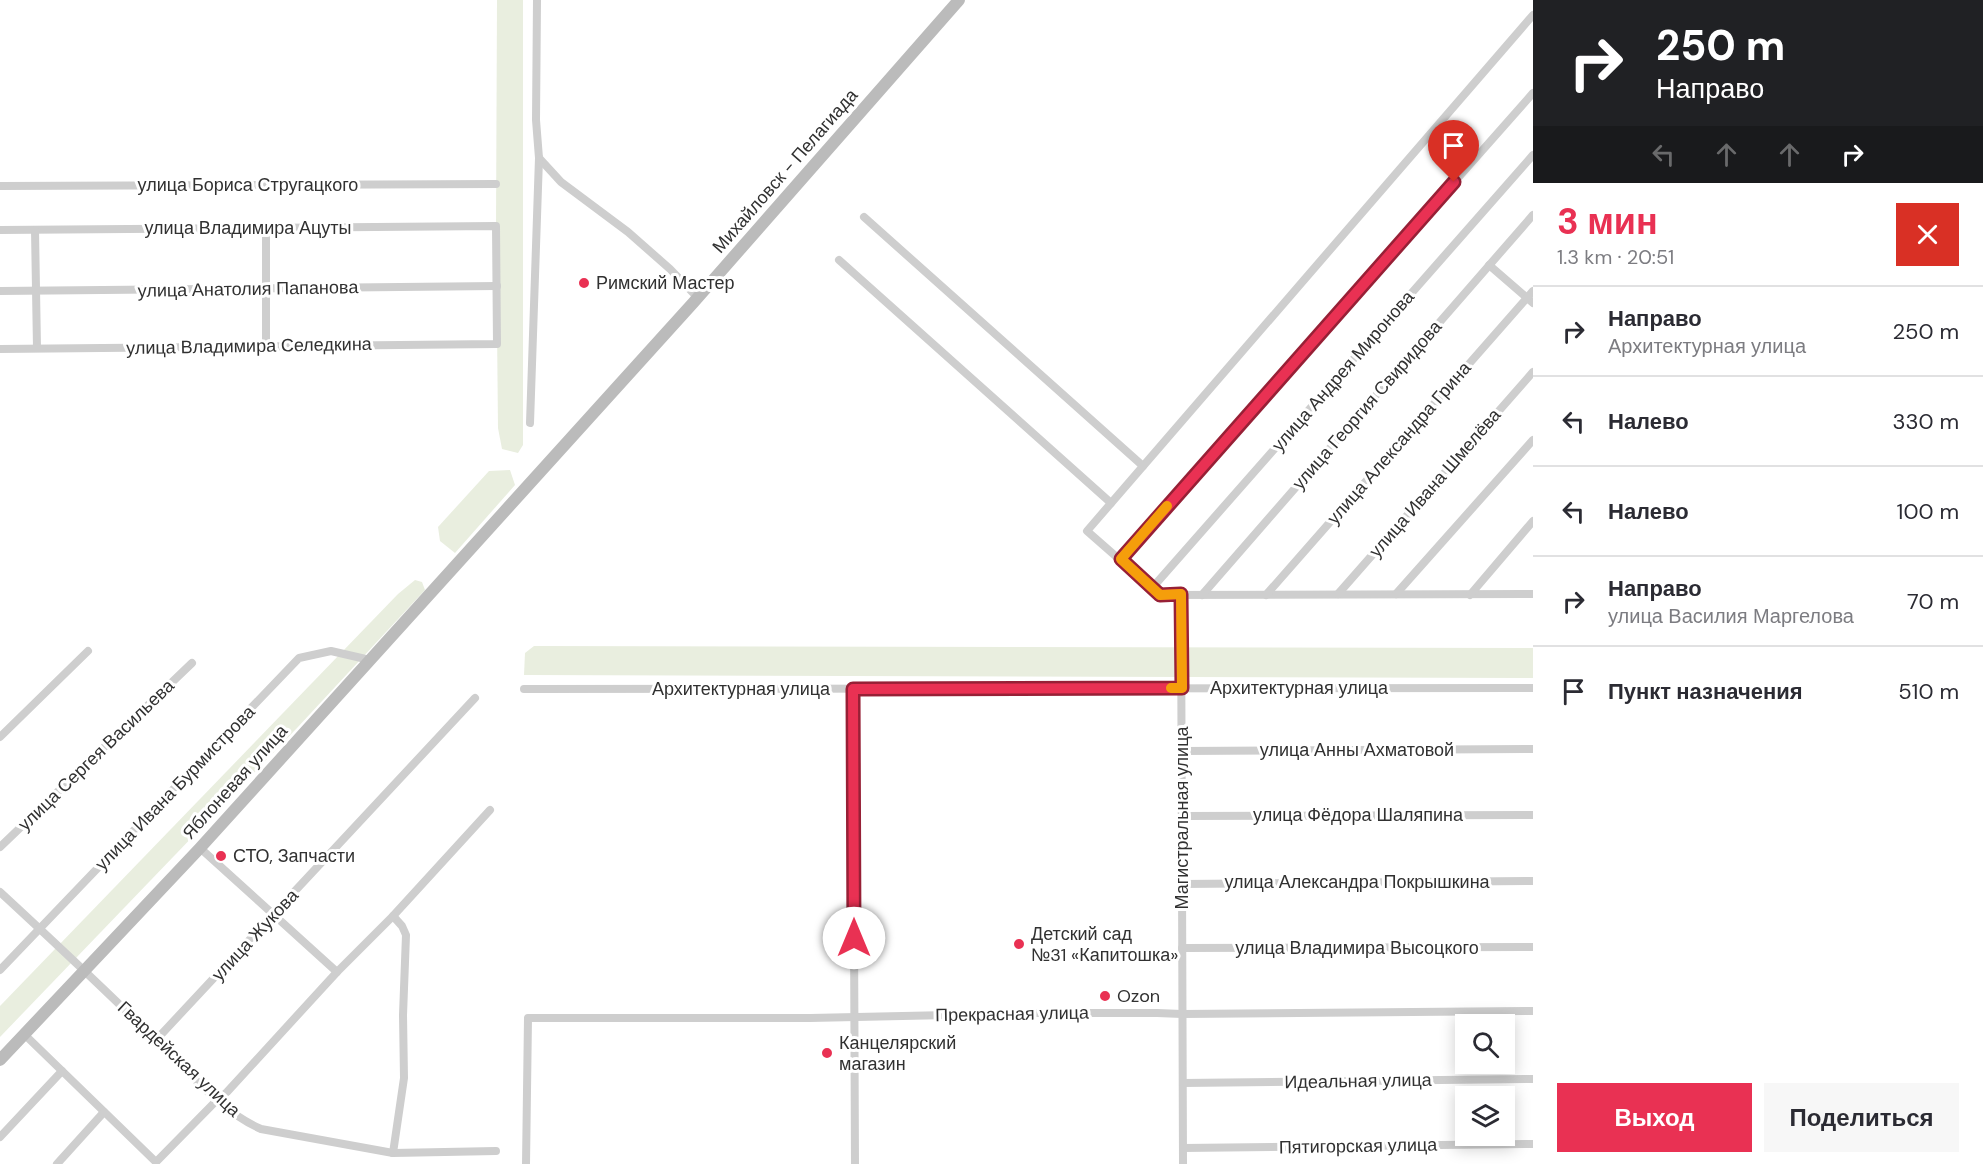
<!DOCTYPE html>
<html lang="ru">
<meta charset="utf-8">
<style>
:root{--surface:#fff;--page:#f7f7f7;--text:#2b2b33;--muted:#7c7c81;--line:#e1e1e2;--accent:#e93153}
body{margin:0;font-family:"DM Sans",sans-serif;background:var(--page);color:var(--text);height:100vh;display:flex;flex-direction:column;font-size:22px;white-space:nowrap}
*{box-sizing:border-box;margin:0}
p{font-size:20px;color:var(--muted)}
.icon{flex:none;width:33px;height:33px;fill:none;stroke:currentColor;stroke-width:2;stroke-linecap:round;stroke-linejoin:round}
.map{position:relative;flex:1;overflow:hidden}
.drawer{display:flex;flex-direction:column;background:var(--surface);width:450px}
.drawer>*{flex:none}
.hud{background:#202124;color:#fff;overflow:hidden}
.fabs{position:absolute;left:1455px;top:1014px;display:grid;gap:12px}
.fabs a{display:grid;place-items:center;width:60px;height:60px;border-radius:0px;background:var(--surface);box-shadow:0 3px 15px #0003;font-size:30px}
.pin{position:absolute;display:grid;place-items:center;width:51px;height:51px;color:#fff;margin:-62px -26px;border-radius:50% 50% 50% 0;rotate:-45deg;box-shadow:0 0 6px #0007}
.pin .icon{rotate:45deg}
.me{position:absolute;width:66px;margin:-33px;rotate:0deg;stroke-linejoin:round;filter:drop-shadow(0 0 4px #0008)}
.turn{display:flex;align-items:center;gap:21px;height:126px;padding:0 24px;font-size:27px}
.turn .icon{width:78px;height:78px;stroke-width:2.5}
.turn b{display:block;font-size:42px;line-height:51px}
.lanes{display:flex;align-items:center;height:57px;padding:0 24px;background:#0003;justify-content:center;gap:30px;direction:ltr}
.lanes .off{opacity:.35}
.round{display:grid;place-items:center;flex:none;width:63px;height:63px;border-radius:0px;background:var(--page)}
.head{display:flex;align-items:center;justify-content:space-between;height:102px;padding:0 24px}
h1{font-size:36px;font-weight:700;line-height:45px;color:var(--accent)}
.cta{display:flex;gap:12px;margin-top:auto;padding:12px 24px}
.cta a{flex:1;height:69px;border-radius:0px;background:var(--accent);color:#fff;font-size:24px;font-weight:700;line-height:69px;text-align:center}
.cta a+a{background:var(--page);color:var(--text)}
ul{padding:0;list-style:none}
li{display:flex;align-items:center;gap:18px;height:90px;padding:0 24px;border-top:2px solid var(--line)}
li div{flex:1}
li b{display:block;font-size:22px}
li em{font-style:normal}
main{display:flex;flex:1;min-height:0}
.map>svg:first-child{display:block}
</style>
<main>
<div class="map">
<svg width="1533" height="1164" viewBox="0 0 1533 1164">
<rect width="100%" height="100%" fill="#fff"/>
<g fill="#e9eedf">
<path d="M497,0h26v445l-5,8 -16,-4 -4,-21 -2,-202z"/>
<path d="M510,470l5,15 -60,68 -15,-12 -2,-14 51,-56z"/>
<path d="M415,580l7,2 3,8 -128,138 -297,309v-31l398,-412z"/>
<path d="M534,646l999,2v30l-1009,-3 1,-22z"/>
</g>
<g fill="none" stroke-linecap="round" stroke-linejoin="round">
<g stroke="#cecece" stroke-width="8">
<path d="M537,0l-1,120 3,38 22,24 67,50 42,37 28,29"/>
<path d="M1533,15l-446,516 73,64 373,-1"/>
<path d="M0,186l496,-2"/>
<path d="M864,217l279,249"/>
<path d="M0,230l496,-4 1,118 -497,5"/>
<path d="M35,230l2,118"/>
<path d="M839,260l272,243"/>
<path d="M1489,265l44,38"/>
<path d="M0,291l497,-5"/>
<path d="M266,347v-119"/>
<path d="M530,423l9,-265"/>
<path d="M1121,559l412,-466"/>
<path d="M1153,587l380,-432"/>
<path d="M1181,594l2,570"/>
<path d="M1338,594l195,-222"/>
<path d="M1396,594l137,-154"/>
<path d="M1202,595l331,-380"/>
<path d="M1266,595l267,-304"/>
<path d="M1470,595l63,-74"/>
<path d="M524,689l1009,-1"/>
<path d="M853,689l2,475"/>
<path d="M0,737l88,-86"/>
<path d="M1182,751l351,-2"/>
<path d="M1182,816l351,-1"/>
<path d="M0,847l192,-184"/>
<path d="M200,848l137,124"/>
<path d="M1182,884l351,-3"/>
<path d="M0,892c52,48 103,96 153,145 34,32 65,73 108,92l132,24 103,-2"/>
<path d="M393,916l9,10 4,9 -3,80 1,63 -11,75"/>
<path d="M1182,948l351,-1"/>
<path d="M0,970l299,-312 32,-7 39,9"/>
<path d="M25,1035l131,127 61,-62 10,-8 110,-120 56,-56 97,-106"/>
<path d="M156,1040l319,-342"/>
<path d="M1183,1083l350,-4"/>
<path d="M0,1137l62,-66"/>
<path d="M1183,1148l350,-4"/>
<path d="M57,1164l47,-52"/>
<path d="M526,1164l2,-146h282l227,-5h120l25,1 351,-3"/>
</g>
<path stroke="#bbb" stroke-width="12" d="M0,1060l200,-212 493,-545 266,-303"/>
</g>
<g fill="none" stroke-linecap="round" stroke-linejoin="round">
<g stroke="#972036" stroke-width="15">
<path id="route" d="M854,938l-1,-249 329,-1 -1,-94 -21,1 -39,-36 333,-377"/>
</g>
<use href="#route" stroke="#e93153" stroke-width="10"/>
<path stroke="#f59e0b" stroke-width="10" d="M1167,506l-46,53 39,36 21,-1 1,94h-11"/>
</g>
<g fill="#e93153" stroke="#fff" stroke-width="2">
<circle cx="584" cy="283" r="6"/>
<circle cx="221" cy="856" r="6"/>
<circle cx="1019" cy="944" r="6"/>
<circle cx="1105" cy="996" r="6"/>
<circle cx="827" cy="1053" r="6"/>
</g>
<g text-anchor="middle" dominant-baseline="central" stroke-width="6" stroke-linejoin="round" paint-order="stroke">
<g font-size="18" fill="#313131" stroke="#fff">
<text transform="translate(785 171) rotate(-49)">Михайловск - Пелагиада</text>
<text x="248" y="185">улица Бориса Стругацкого</text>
<text x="248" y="228">улица Владимира Ацуты</text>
<text transform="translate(248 289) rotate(-1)">улица Анатолия Папанова</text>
<text transform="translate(249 346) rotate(-1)">улица Владимира Селедкина</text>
<text transform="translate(1343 371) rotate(-49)">улица Андрея Миронова</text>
<text transform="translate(1367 405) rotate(-49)">улица Георгия Свиридова</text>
<text transform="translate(1399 443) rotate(-49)">улица Александра Грина</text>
<text transform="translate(1435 483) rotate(-49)">улица Ивана Шмелёва</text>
<text x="1299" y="688">Архитектурная улица</text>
<text x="741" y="689">Архитектурная улица</text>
<text x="1357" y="750">улица Анны Ахматовой</text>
<text transform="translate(96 755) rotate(-44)">улица Сергея Васильева</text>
<text transform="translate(235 782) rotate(-48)">Яблоневая улица</text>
<text transform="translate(175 788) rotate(-46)">улица Ивана Бурмистрова</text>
<text x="1358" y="815">улица Фёдора Шаляпина</text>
<text transform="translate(1182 818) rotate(-90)">Магистральная улица</text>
<text x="1357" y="882">улица Александра Покрышкина</text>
<text transform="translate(255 935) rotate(-47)">улица Жукова</text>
<text x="1357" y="948">улица Владимира Высоцкого</text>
<text transform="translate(1012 1014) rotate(-1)">Прекрасная улица</text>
<text transform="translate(179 1059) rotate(43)">Гвардейская улица</text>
<text transform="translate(1358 1081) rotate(-1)">Идеальная улица</text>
<text transform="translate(1358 1146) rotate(-1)">Пятигорская улица</text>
</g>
<g font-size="18" fill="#313131" stroke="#fff" text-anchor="start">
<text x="596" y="283">Римский Мастер</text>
<text x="233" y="856">СТО, Запчасти</text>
<text x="1031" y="934">Детский сад<tspan x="1031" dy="21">№31 «Капитошка»</tspan></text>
<text x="1117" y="996">Ozon</text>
<text x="839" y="1043">Канцелярский<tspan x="839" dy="21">магазин</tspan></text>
</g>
</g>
</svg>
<div class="fabs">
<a><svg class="icon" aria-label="search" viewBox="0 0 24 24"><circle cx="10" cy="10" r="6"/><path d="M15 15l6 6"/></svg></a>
<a><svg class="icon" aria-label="layers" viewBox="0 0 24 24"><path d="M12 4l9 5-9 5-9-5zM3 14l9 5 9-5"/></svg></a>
</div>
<div class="pin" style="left:1454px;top:182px;background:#d93025"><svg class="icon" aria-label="arrive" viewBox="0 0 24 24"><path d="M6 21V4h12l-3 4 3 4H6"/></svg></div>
<svg class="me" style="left:854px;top:938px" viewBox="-20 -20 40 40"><circle r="19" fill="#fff"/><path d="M0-13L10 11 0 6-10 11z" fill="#e93153"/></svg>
</div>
<section class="drawer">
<div class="hud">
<div class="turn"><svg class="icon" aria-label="right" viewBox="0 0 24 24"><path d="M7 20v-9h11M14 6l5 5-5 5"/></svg><div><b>250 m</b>Направо</div></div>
<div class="lanes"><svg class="icon off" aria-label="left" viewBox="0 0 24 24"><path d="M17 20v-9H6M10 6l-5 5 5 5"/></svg><svg class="icon off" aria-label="ahead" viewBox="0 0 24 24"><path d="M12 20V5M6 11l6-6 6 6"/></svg><svg class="icon off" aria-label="ahead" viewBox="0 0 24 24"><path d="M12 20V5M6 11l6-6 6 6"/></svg><svg class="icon" aria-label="right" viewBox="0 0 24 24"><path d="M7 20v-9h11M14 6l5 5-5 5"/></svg></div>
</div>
<div class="head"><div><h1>3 мин</h1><p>1.3 km · 20:51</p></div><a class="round" style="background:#d93025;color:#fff"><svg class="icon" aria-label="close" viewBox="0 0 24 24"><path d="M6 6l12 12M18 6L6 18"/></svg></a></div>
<ul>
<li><svg class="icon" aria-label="right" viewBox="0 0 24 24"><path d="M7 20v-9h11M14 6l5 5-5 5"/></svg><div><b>Направо</b><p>Архитектурная улица</p></div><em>250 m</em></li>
<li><svg class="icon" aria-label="left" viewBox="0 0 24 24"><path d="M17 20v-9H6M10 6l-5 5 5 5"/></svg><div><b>Налево</b></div><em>330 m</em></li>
<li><svg class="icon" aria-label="left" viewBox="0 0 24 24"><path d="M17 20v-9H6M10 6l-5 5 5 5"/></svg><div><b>Налево</b></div><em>100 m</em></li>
<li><svg class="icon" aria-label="right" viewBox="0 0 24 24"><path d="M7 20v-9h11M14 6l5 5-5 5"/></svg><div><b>Направо</b><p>улица Василия Маргелова</p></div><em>70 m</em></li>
<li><svg class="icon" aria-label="arrive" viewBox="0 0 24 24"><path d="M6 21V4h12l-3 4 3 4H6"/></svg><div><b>Пункт назначения</b></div><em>510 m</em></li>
</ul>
<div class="cta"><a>Выход</a><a>Поделиться</a></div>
</section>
</main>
